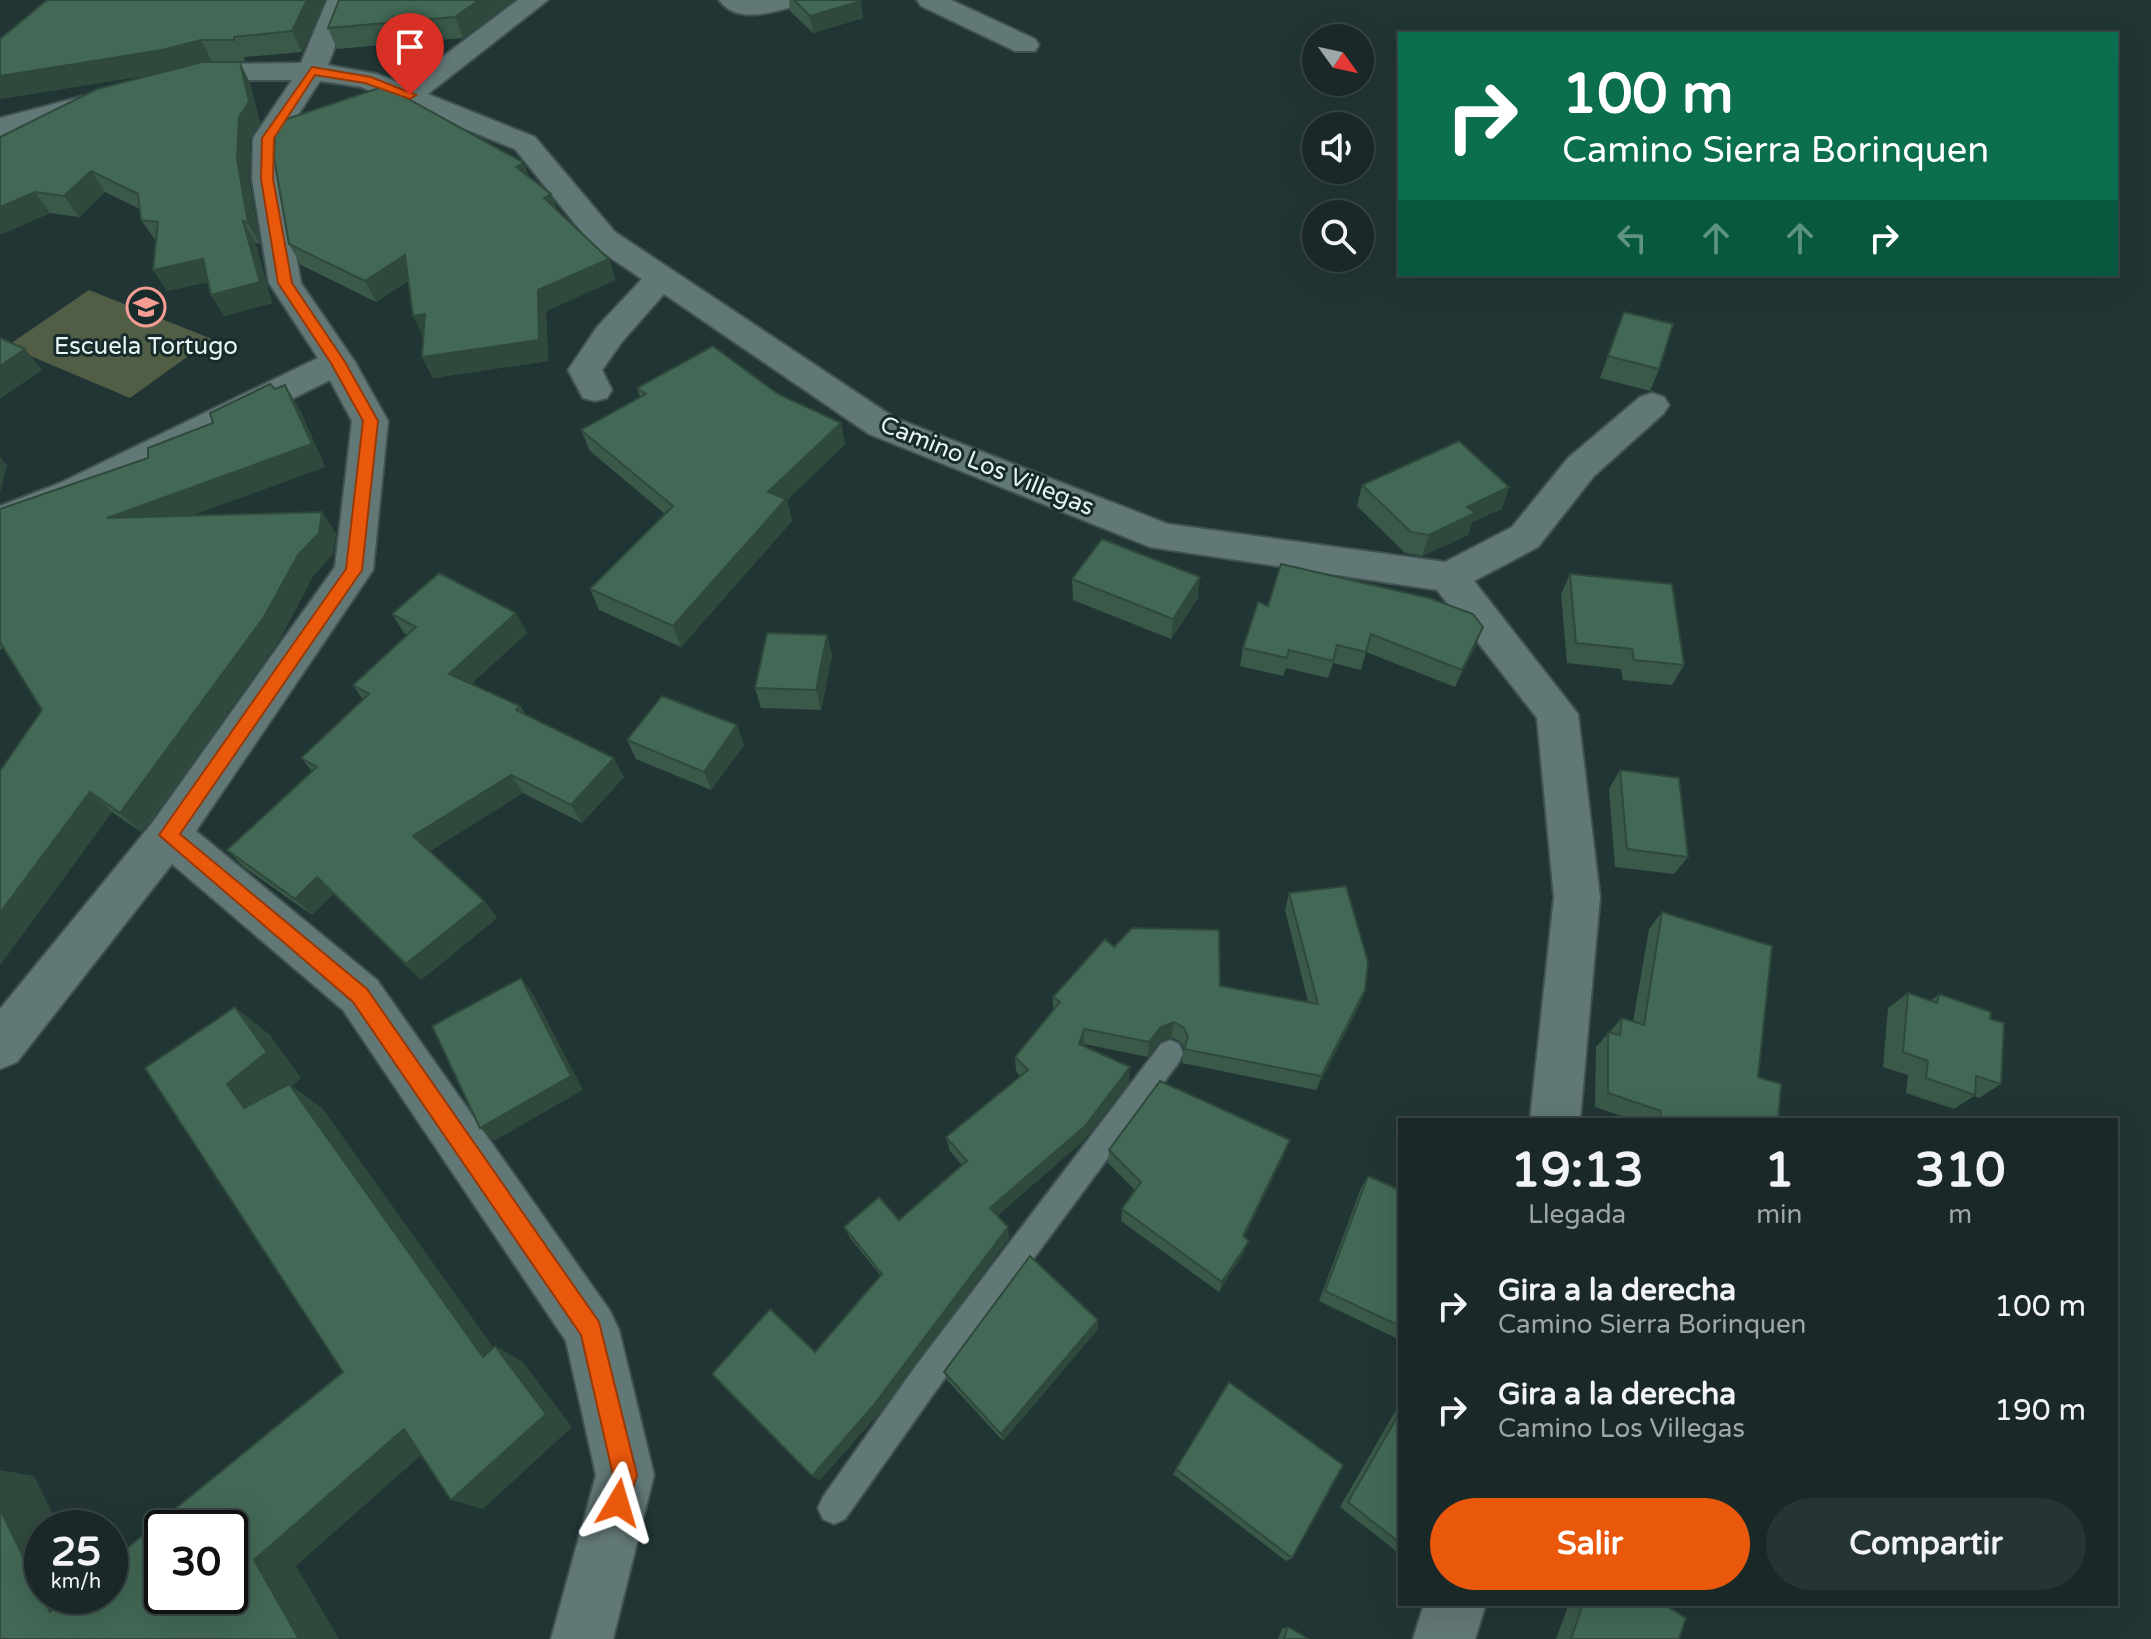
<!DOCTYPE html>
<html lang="es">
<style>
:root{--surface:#1a2828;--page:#273434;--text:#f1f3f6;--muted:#9fa6a8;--line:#384445;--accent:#ea580c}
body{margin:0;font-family:"Varela Round",sans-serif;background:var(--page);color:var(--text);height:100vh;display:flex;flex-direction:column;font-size:30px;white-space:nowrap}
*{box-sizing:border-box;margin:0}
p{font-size:26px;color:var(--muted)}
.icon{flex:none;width:44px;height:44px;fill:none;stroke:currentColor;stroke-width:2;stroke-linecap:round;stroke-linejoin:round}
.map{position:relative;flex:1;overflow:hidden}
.details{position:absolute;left:1398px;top:1118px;width:720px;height:488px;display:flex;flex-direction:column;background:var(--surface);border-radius:0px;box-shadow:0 8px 32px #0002,0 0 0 2px var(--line)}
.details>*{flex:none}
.banner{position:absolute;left:1398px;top:32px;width:720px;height:244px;border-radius:0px;box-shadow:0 8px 32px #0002,0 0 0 2px var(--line);background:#0b6e4f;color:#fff;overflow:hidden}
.needle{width:52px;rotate:123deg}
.controls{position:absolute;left:1302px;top:24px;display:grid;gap:16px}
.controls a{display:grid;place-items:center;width:72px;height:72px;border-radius:50%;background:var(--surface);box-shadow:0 8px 32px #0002,0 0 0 2px var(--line);font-size:40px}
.speed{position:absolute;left:24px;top:1510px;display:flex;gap:16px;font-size:40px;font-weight:700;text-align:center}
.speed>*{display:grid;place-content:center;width:104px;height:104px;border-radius:50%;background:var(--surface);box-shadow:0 8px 32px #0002,0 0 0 2px var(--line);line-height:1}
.speed small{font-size:20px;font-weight:400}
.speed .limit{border:4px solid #111;border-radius:12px;background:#fff;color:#111}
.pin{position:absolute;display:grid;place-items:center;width:68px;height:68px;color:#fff;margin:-82px -34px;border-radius:50% 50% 50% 0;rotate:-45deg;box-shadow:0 0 8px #0007}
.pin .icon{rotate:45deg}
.me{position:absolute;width:88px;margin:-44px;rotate:7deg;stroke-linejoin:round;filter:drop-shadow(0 0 6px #0008)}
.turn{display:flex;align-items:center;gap:28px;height:168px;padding:0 32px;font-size:36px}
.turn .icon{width:104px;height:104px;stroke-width:2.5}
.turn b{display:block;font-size:56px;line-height:68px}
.lanes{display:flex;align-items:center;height:76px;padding:0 32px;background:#0003;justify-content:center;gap:40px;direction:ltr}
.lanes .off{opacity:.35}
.eta{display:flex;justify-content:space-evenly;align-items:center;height:136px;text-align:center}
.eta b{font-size:48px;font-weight:800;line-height:56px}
.cta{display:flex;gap:16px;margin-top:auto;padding:16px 32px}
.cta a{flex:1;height:92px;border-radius:48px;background:var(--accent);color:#fff;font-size:32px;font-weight:800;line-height:92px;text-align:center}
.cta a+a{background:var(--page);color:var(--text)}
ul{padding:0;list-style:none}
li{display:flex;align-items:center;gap:24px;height:104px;padding:0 32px}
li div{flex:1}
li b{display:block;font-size:30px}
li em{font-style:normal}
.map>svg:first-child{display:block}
</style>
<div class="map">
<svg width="2151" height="1639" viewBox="0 0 2151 1639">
<rect width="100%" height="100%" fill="#223535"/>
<path fill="#525d45" d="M89,290l123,49 -82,59 -123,-52z"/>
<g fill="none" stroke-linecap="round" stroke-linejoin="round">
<g stroke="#3f5151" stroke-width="4">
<path id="service" d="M1170,1040l9,4 4,9 -4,9 -242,327 -92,130 -11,5 -11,-5 -5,-11 5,-11 92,-130 246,-323z"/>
</g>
<g stroke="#3f5151" stroke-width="4">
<g id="minor">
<path d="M327,0h26l-25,65 49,9 28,11 113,-85h30l-120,94 107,43 80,95 280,186 273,106 277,38 67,-35 56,-69 72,-61 12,-4 12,4 5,8 -5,8 -70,63 -56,71 -64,34 104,133 22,183 -20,223h-50l24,-223 -17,-179 -100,-128 -287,-43 -281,-113 -205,-140 -43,49 -19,27 10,20 -5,8 -12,3 -12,-3 -15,-28 29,-43 45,-48 -49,-33 -78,-97 -154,-62 -41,-6 -37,57 -1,41 19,104 54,79 33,59 -15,149 -177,261 181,149 233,331 9,19 35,145 -41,164h-62l45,-164 -30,-134 -223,-331 -171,-146 -155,198 -17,7v-60l153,-187 182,-255 17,-146 -22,-41 -244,121 -86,32v-27l60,-23 258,-125 -49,-75 -17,-104 1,-41 39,-58h-79l-28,7 -10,-2 -4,-6 4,-6 38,-9 88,-1z"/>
<path d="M719,0h81l-4,6c-24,6 -59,19 -77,-6z"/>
<path d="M917,0h34l84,39 4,6 -4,6h-20l-94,-45z"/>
<path d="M103,91l10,3 4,6 -4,6 -113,30v-18z"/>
<path d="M1424,1604h62l-11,35h-62z"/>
</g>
</g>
<use href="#service" fill="#627877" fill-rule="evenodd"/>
<use href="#minor" fill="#627877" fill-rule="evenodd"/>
</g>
<g fill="#3a5949">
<path d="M47,0h279l-24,52 -58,5 1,4 -37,1 42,21 10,40 -10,15 -1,41 11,65 -5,-2 17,61 -48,13 -16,-34 -41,9 -11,-50 -15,-21 -1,-11 -35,-17 -26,25 -29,-4 -50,22v-98l161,-64 -161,26v-60z"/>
<path d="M339,0h175l-51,38 -126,11 -9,-21z"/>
<path d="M789,0h71l3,18 -50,15 -23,-22z"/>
<path d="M524,163l5,14 22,17 6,16 52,49 6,21 -69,31 2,50 -115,17 -11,-21 1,-20 -15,-56 -32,21 -75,-37 -12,-21z"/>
<path d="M1624,312l35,57 -9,22 -50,-13z"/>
<path d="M637,388l141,6 63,29 4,21 -58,56 5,21 -111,126 -82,-37 -9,-21 75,-75 -75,-63 -9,-21 59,-33z"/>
<path d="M275,389l24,19 26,59 -133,48 130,-3 14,22 -3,20 -20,22 -33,63 -129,181 -10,12 -29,-20 -112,153v-194l42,-61 -39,-62 -3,2v-141l148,-51z"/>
<path d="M1362,485l140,24 -30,13 -4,13 -46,21 -17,-3 -48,-47z"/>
<path d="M1570,574l114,91 -12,20 -49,-5 -2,-11 -54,-6 -6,-69z"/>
<path d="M1072,579l126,19 -27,41 -98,-39z"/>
<path d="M1268,606l208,39 -21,42 -89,-35 -5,18 -28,-7 -5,15 -42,-10 -3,8 -43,-10 3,-18z"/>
<path d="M516,613l11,20 -56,51 49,22 5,8 99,63 -42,46 -59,-30 -93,58 54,50 13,17 -76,62 -88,-86 -21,21 -68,-48 -17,-17 85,-79 -11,-13 62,-58 -10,-15 54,-50 -3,-2 -12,-19z"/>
<path d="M827,635l5,20 -11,55 -60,-2 -6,-20z"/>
<path d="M737,725l7,20 -33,45 -75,-31 -9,-19z"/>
<path d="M1620,770l68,87 -14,17 -59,-7 -6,-78z"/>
<path d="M1289,893l76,97 -6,16 -43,84 -134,-27 2,-15 -2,-5 -11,-6 -12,5 -11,15 -64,-13 -1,2 46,36 -45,58 -87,76 12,22 -130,175 -60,68 -4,-129 66,-76 -31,-38 -6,-11 55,-7 63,-55 -12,-14 -4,-14 74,-61 -4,-5 -1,-14 38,-47v-13l61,-50 106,39 88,16 -23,-92z"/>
<path d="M1662,912l96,165 20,43h-145l-38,-13 1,-60 26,-29 11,4 16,-93z"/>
<path d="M1908,993l22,8 9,-7 51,25 11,65 -22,14 -5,-2 -20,13 -48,-16 2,-18 -25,-8 5,-59z"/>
<path d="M1109,1150l176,3 -41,84v15l-25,40 -98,-71 1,-12 14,-18 -28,-28z"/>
<path d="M1368,1176l32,14v150l-81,-39 42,-113z"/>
<path d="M1098,1329l-95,112 -56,-61 -3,-8z"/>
<path d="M1400,1407v147l-60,-47 56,-97z"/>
<path d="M1176,1469l116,89 -6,3 -113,-87z"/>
<path d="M1569,1604h94l16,35h-123z"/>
<path d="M1288,1627l21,12h-31l4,-10z"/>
</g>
<g fill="#2f493c">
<path d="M307,0h19l-24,52 -10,-21z"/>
<path d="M479,0h35l-51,38 -8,-21z"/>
<path d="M861,1l2,17 -50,15 -3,-17z"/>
<path d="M201,40l11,21 -38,10 -174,28v-23z"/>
<path d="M240,62l10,21 10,40 -10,15 -1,41 11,65 -12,-21 -11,-64z"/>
<path d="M524,163l8,21 -16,-17z"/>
<path d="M91,171l14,21 -26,25 -15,-21z"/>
<path d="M35,192l15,21 -50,22v-28z"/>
<path d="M551,194l8,21 -15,-17z"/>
<path d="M243,221l12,21 17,61 -48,13 -13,-21z"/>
<path d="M405,255l10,21 -39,26 -11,-21z"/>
<path d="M203,259l13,21 -49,11 -14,-21z"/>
<path d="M609,259l6,21 -69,31 2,50 -115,17 -11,-21 116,-67z"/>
<path d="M425,314l10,21 -12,2 -10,-21z"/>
<path d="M25,349l17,21 -42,29v-33z"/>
<path d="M285,385l14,23 26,59 -200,73 -18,-22z"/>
<path d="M841,423l4,21 -58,56 5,21 -111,126 -8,-21 95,-134z"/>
<path d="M0,457l7,8 -7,28z"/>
<path d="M1509,487l-7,22 -30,13 -4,13 -46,21 7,-21 38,-28z"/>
<path d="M322,512l14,22 -3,20 -20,22 -33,63 -139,193 -21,-19z"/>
<path d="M1200,577l-2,21 -27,41 2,-20z"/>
<path d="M516,613l11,20 -66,60 -12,-19z"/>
<path d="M1483,627l-7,18 -21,42 7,-17z"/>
<path d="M827,635l5,20 -11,55 -5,-20z"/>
<path d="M737,725l7,20 -33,45 -7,-18z"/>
<path d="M614,758l10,19 -42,46 -11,-18z"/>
<path d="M511,775l12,18 -96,60 -14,-17z"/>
<path d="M90,792l22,20 -112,153v-52z"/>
<path d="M317,877l16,17 -21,21 -17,-16z"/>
<path d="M484,901l13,17 -76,62 -15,-16z"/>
<path d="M521,978l12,16 50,96 -89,51 -14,-13z"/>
<path d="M1365,990l-6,16 -43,84 5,-14z"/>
<path d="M235,1007l35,28 31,43 -9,8 31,23 188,263 -28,-15 -239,-249 -17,-24z"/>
<path d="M1174,1022l-3,15 -12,5 -11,15 1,-15 12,-15z"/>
<path d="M1084,1029v15l-5,15v-15z"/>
<path d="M1130,1067l-1,15 -45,58 -92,80 -2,-12z"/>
<path d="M1290,1140l-5,13 -47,94 5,-11z"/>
<path d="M1008,1227l1,11 -130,175 -60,68 -7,-5z"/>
<path d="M1249,1241l-5,11 -25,40 3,-10z"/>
<path d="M1098,1320v9l-95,112 -2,-7z"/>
<path d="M495,1346l28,16 49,65 -89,82 -32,-9z"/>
<path d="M404,1429l33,12 -141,125 43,73h-40l-45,-79z"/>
<path d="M0,1470l34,6 26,52h-18v67l-42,-86z"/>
<path d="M42,1596h52l-44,16z"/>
</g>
<g fill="#436855" stroke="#2f493c" stroke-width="2" fill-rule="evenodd">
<path d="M47,0h260l-15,31 -58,6v3h-33l-39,10 -162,26v-37z"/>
<path d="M339,0h140l-24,17 -127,11z"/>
<path d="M794,0h66l1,1 -51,15z"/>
<path d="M202,62h38l9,40 -10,15 -2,42 11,64 -5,-2 17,61 -49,13 -8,-36 -50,11 5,-48 -17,-2 -3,-26 -47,-23 -27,25 -29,-4 -35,15v-70l97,-48z"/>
<path d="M385,86l139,77 -8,4 35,27 -7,4 65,61 -71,31 1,50 -117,17 3,-43 -12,2 -8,-61 -40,26 -76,-37 -15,-86 1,-35z"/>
<path d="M1624,312l49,12 -14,45 -51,-13z"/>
<path d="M0,338l25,11 -25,17z"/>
<path d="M713,346l65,48 63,29 -73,69 18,7 -113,127 -83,-37 83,-83 -92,-76 65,-36 -9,-6z"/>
<path d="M270,384l5,5 10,-4 27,59 -205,74 215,-6 -3,21 -21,22 -34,62 -144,196 -30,-21 -90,121v-142l42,-61 -42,-68v-133l148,-51v-10l65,-25 -3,-10z"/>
<path d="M1459,441l50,46 -42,20 8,6 -46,22 -18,-3 -49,-47z"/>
<path d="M1102,539l98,38 -27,42 -101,-40z"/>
<path d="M1281,564l148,34 44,16 10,13 -21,43 -91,-36 -5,18 -29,-7 -4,16 -44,-11 -2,8 -44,-10 15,-46 10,4z"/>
<path d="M439,573l77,40 -67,61 71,32 -4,4 98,48 -43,47 -60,-30 -98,61 71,65 -78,63 -89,-87 -22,22 -68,-49 90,-83 -16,-9 68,-64 -16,-9 63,-58 -24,-13z"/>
<path d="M1570,574l102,10 12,81 -50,-5 -2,-11 -56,-6z"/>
<path d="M767,633l60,2 -11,55 -61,-2z"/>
<path d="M662,696l75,29 -33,47 -77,-32z"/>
<path d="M1620,770l59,8 9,79 -61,-8z"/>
<path d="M1346,886l22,76 -3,28 -44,86 -137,-27 4,-12 -4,-9 -10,-6 -13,5 -12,15 -65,-13 -5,15 51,23 -45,59 -95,82 18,19 -135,179 -61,70 -100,-102 58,-65 45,43 67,-78 -38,-47 35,-30 20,23 68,-59 -21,-24 82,-67 -13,-13 45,-55 -7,-5 52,-58 9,8 18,-19 87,2 1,56 98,18 -29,-111z"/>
<path d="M1662,912l110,34 -14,131 23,7 -3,36h-118l1,-9 -53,-18v-61l12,3 2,-17 22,7z"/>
<path d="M521,978l50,98 -91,52 -48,-102z"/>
<path d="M1908,993l29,10 2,-9 52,18 -1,7 14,4 -3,61 -25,-8 -1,19 -49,-17 2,-17 -25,-9z"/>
<path d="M235,1007l32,45 -40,32 17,24 45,-24 194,273 12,-11 51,68 -95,86 -47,-71 -150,131 45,79h-299v-130l50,103 19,-16h41v-34l233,-190 -198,-304zM162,1528h68v68h-68z"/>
<path d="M1160,1081l130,59 -47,96 6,5 -27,41 -100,-73 19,-27 -32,-32z"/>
<path d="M1368,1176l32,14v136l-75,-35z"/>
<path d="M1030,1256l68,64 -97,114 -57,-62z"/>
<path d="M1229,1382l114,83 -51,93 -116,-89z"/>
<path d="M1400,1412v131l-52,-41z"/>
<path d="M1583,1604h80l23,14 -7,21h-108z"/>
<path d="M1288,1627l21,12h-25z"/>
</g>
<path fill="#ea580c" stroke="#983908" stroke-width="2" d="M312,67l59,10 45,18 -6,4 -45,-16 -50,-8 -41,63 -1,41 19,104 53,79 33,59 -16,149 -182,264 187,155 232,333 38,153 -11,36 -8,4 -9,-4 -4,-8 8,-28 -32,-140 -228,-333 -194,-167 187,-266 17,-148 -32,-58 -53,-80 -17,-104 1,-41z"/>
<defs>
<g id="school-ring" transform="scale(2)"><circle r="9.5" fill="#182b2b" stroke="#f59c93" stroke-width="1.5"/><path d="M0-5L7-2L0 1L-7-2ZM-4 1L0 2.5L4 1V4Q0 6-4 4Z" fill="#f59c93"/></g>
</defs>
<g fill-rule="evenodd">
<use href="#school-ring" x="146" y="307"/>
</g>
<g text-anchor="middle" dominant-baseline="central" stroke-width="6" stroke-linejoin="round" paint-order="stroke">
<g font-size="24" fill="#e9f5f5" stroke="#182b2b">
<text x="146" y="346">Escuela Tortugo</text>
</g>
<g font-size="24" fill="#e9f5f5" stroke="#182b2b">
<text transform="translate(987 466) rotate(22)">Camino Los Villegas</text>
</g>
</g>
</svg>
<div class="controls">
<a><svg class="needle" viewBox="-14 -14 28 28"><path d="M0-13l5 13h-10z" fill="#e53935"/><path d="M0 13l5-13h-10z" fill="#9fa6a8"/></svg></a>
<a><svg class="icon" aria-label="sound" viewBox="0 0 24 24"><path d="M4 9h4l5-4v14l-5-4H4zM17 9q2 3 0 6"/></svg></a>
<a><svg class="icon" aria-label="search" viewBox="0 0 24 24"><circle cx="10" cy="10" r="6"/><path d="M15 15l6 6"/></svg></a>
</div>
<div class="speed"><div>25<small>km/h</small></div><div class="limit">30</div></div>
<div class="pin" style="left:410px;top:95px;background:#d93025"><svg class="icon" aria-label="arrive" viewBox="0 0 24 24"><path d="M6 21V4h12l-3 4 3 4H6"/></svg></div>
<svg class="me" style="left:618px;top:1503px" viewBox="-20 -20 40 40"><path d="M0-17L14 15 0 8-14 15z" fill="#ea580c" stroke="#fff" stroke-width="4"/></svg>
<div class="banner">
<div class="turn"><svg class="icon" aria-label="right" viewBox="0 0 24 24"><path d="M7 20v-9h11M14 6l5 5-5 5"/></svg><div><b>100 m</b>Camino Sierra Borinquen</div></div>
<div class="lanes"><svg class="icon off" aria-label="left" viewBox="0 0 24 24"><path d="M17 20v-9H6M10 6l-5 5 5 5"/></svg><svg class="icon off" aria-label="ahead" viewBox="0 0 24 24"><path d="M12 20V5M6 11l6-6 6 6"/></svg><svg class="icon off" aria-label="ahead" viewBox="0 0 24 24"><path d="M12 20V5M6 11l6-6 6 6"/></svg><svg class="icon" aria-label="right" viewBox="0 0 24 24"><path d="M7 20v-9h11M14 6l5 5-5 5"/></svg></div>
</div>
<section class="details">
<div class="eta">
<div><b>19:13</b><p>Llegada</p></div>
<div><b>1</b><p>min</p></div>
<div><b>310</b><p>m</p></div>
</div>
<ul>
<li><svg class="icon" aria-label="right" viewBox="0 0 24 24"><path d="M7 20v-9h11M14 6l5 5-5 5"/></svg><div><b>Gira a la derecha</b><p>Camino Sierra Borinquen</p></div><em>100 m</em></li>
<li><svg class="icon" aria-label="right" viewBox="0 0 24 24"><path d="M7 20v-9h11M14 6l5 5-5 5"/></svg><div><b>Gira a la derecha</b><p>Camino Los Villegas</p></div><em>190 m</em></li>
</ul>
<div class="cta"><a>Salir</a><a>Compartir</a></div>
</section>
</div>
